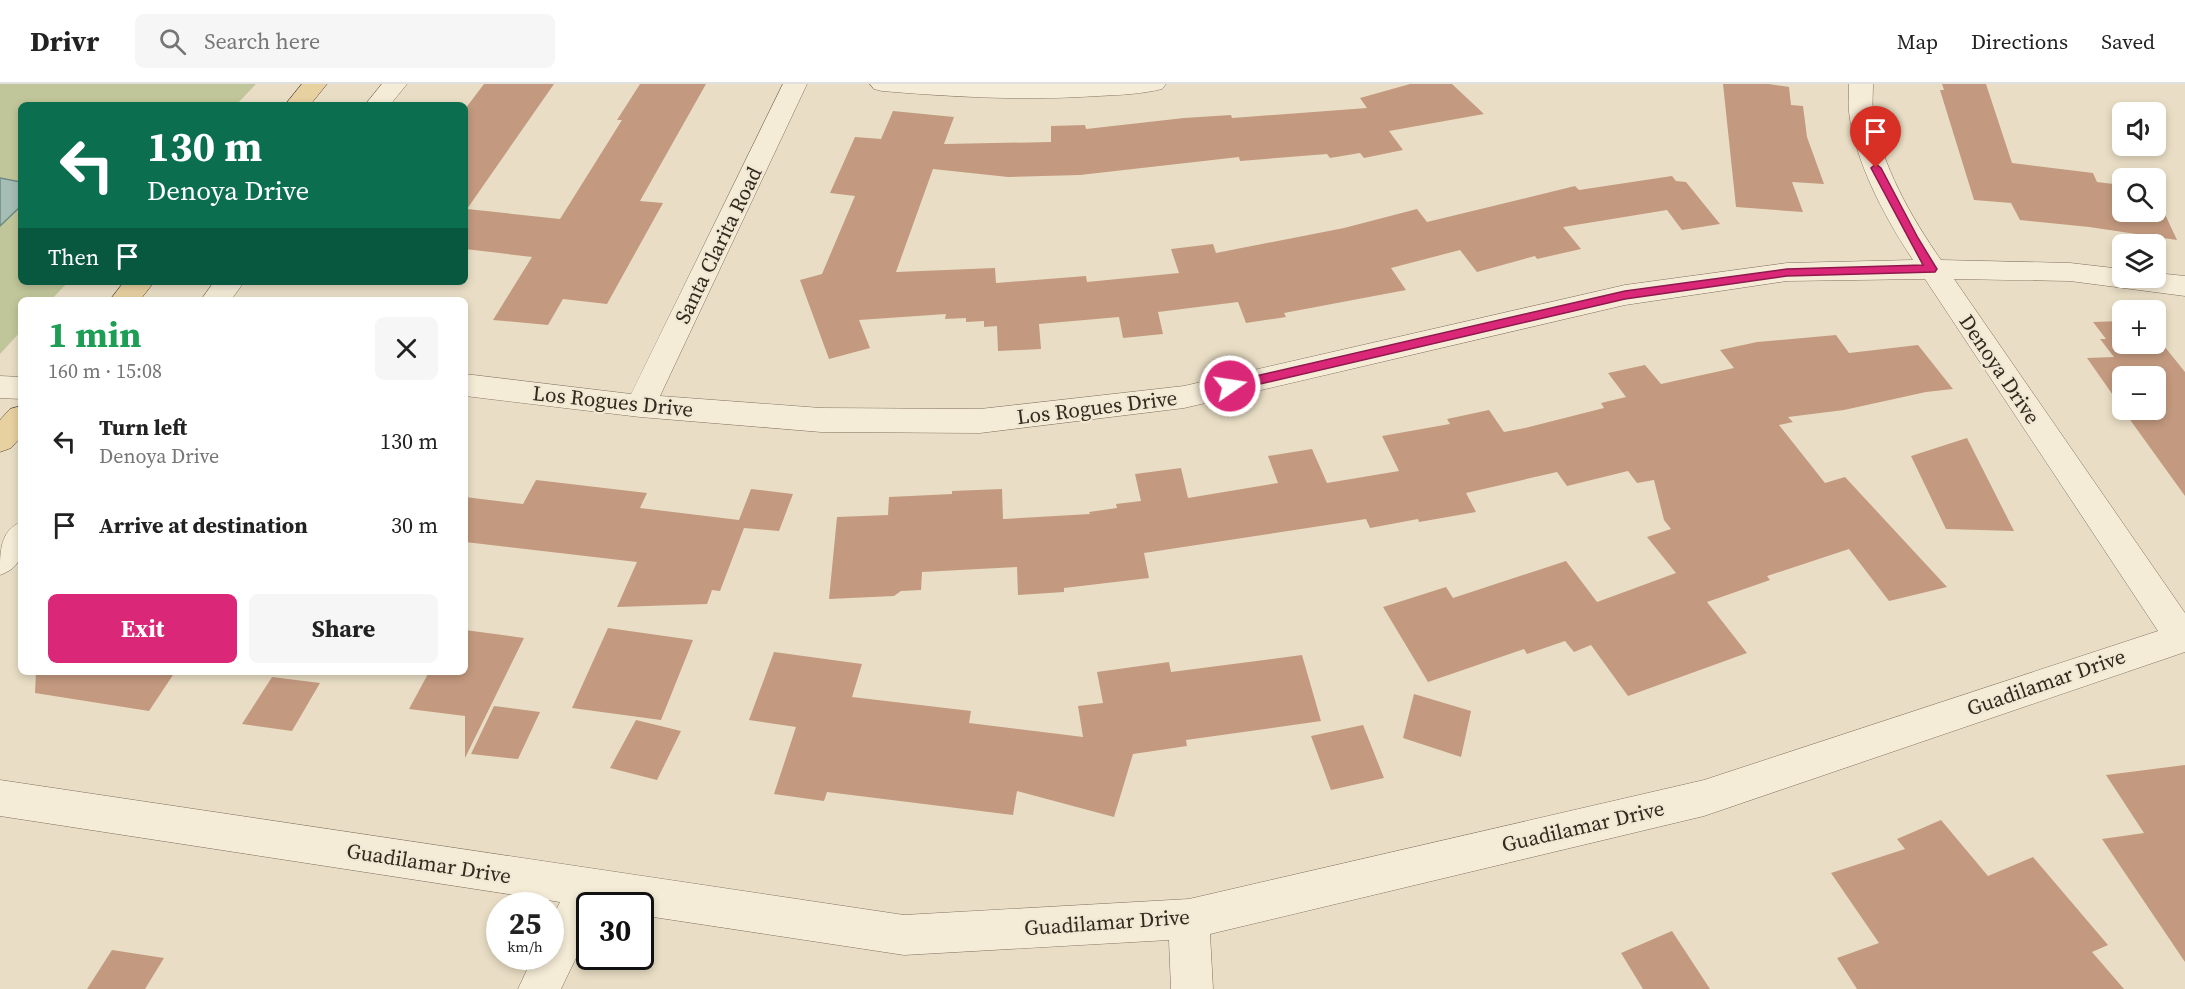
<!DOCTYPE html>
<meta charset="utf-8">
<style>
:root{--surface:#fff;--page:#f6f6f6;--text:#222;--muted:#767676;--line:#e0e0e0;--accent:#db2777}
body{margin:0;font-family:"Source Serif 4",serif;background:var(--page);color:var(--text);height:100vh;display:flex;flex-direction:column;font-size:22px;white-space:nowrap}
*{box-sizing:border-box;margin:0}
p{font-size:20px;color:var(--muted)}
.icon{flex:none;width:33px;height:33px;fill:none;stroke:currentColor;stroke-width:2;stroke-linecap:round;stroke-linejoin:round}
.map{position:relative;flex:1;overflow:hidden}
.panel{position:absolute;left:18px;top:213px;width:450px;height:378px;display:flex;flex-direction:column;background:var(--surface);border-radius:9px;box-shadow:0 3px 9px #0003}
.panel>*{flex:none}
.banner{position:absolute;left:18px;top:18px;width:450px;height:183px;border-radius:9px;box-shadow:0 3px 9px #0003;background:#0b6e4f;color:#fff;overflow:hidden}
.fabs{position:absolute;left:2112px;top:18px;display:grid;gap:12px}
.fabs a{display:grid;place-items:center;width:54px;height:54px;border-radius:9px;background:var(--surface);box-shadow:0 3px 9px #0003;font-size:30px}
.speed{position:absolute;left:486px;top:808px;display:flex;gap:12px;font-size:30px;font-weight:700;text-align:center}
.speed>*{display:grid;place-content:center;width:78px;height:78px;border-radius:50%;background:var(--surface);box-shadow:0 3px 9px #0003;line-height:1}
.speed small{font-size:15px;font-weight:400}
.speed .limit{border:3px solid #111;border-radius:9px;background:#fff;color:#111}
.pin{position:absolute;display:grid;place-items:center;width:51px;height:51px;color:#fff;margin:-62px -26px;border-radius:50% 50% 50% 0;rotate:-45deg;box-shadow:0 0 6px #0007}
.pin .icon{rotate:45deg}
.me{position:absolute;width:66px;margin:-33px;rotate:77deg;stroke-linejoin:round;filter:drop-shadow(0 0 4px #0008)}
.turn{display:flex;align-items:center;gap:21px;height:126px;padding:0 30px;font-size:27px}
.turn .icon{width:78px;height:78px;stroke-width:2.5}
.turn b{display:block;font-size:42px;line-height:51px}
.then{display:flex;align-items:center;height:57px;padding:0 30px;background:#0003;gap:12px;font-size:22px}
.round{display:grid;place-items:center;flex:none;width:63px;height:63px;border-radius:9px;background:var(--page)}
.head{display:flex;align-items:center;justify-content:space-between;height:102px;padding:0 30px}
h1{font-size:36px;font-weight:700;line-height:45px;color:#1e9e55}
.button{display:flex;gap:12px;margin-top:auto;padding:12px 30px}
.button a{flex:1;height:69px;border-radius:9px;background:var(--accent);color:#fff;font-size:24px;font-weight:700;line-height:69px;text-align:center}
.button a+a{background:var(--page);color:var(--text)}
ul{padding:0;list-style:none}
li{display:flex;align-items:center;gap:18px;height:84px;padding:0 30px}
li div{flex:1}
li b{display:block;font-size:22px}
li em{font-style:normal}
header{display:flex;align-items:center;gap:36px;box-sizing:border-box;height:84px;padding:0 30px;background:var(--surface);border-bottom:2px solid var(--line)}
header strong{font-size:28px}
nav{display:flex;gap:33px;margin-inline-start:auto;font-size:21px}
.search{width:420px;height:54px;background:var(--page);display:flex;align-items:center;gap:15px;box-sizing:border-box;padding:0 21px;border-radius:9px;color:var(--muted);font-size:22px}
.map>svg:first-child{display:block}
</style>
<header>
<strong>Drivr</strong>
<div class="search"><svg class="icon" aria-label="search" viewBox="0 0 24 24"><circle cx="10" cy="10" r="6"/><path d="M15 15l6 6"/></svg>Search here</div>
<nav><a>Map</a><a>Directions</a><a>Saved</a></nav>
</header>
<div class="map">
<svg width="2185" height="905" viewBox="0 0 2185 905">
<rect width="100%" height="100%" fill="#e9dec5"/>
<path fill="#c1c69a" d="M0,0h256l-20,21h-215v177h47l-17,18h-30v31l-21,23z"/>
<path fill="#a6bdb6" stroke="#6e8a83" stroke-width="1.5" d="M0,94l21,4v24l-21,20z"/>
<g fill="#c39a7f">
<path d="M484,0h70l-87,125 93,10 62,-99h-5l23,-36h66l-66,117 23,2 -56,101 -44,-5 -15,26 -55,-5 39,-63 -67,-8v-140z"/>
<path d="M1410,0h42l32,30 -95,17 14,19 -39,8 -4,-5 -30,5 -3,-4 -87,7 -1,-4 -159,18 -72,2 -75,-8 -37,103 99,-4 1,15 90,-7 1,6 92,-9 -8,-24 42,-5 3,9 128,-25 73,-19 10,13 148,-36 4,4 93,-14 4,5 10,1 34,42 -38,6 -15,-20 -104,17 18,22 -44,10 -2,-3 -58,16 -17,-22 -69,18 15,22 -122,23 2,4 -40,6 -8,-21 -80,10 5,22 -40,4 -4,-21 -80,7 2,25 -43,2 -1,-25 -13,1v-6l-18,1v-4l-21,1 1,-5 -87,6 11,28 -41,11 -29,-79 22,-6 33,-78 -25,-3 25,-56 26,2 12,-28 61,6 -10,27 107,-2v-16l34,-1 1,4 98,-11 47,-3 1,3 135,-10 -7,-10z"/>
<path d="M1723,0h46l20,3 2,18 12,1 4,31 17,47 -32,-2 11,30 -67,-5z"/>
<path d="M1942,0h44l26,79 81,10 4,9 25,3v27h34v-17l21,45 -88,-13 -69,-7 -9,-17 -37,-3 -34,-110h4z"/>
<path d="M2122,237v23h34v-8l29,36v124l-62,-86h33v-34h-34v32l-35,-50 27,-1 -14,-18h6l-13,-17z"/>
<path d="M1836,251l13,18 69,-8 35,44 -27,3 -82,18 -56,7 5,5 -14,3 46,58 20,-6 102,110 -58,14 -40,-52 -82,27 3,4 -63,22 40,51 -119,43 -37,-51 -17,7 -9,-11 -38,13 -3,-5 -96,33 -45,-75 63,-20 7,11 113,-37 31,41 79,-29 -29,-36 24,-8 -7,-9 -10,-40 -17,3 -9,-12 -61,15 -10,-14 -91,21 10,19 -57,10 -1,-3 -48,9 -4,-9 -222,34 5,25 -85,10v4l-46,3 -1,-28 -95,5 -1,18 -20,1 -7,5 -65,3 8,-82 51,-2 1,-18 63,-3v-3l50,-2 1,30 87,-5 -1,-2 28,-4 -1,-4 25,-3 -6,-27 46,-6 7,30 90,-15 -10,-27 44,-7 15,34 72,-12 -17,-35 68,-12 -3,-5 42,-9 15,22 21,-4 79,-20 -3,-5 25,-6 -18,-24 37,-8 16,19 73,-16 -14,-18 37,-8z"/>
<path d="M1967,354l47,93 -68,-2 -35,-73z"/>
<path d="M536,396l111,13 -7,15 99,12 12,-31 42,5 -14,37 -35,-3 -24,63 -8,-1 -5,14 -90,3 20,-45 -172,-20v-45l58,7z"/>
<path d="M608,544l85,12 -32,80 -89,-12z"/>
<path d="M465,546l59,8 -59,120v-42l-56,-7 20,-37h36z"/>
<path d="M774,568l88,12 -10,33 119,14 -2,12 114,14 -5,-31 25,-3 -6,-31 72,-10 2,10 131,-17 19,66 -135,19 1,6 -54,8 -19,63 -97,-26 -4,24 -186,-23 -3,9 -50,-7 22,-67 -47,-7z"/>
<path d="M36,588h139l-26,39 -114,-18z"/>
<path d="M272,593l48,6 -28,48 -50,-7z"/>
<path d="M1414,610l57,17 -10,46 -58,-19z"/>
<path d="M494,622l46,6 -22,47 -47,-5z"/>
<path d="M636,636l45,11 -24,49 -47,-12z"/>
<path d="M1363,641l21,53 -53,12 -20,-54z"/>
<path d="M2185,681v197l-83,-123 42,-6 -38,-58z"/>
<path d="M1941,736l47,56 45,-19 75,88 -16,7 32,37h-267l-20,-31 42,-15 -48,-70 74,-24 -8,-10z"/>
<path d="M1672,847l38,58h-67l-22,-36z"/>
<path d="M112,866l52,8 -19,31h-58z"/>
</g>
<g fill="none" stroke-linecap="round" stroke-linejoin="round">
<g stroke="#82705d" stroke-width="1">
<g id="minor">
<path d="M382,0h25l-17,21h-25z"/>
<path d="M783,0h24l-147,312 161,12 159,1 204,-23 441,-101 162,-22 126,-3c-28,-42 -58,-98 -64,-148 -1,-9 0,-19 0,-28h24c0,9 -1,19 0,28 8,53 38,105 68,148l129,3 52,6v9h34v-5l29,3v20l-115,-15 -116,-2 231,334v39l-481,164 -494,118 3,55h-42l-2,-49 -265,15 -264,-40v-9h-50v23l-29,60h-43l15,-32h17v-35l10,-20 -560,-86v-36l904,135 285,-16 515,-119 454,-149 -233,-352 -138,2 -162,24 -441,103 -204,25 -159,-1 -181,-15 -175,-21v-22l166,20z"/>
<path d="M870,0h296l-4,5c-20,5 -42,6 -64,7 -72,5 -144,1 -216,-5l-8,-2z"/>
<path d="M214,198h30l-13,18h-30z"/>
<path d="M0,292l21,1v22l-21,-1z"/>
<path d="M21,438c0,24 7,43 -21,53 0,-25 0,-44 21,-53z"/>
</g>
</g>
<g stroke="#503f31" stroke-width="1">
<g id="major">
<path d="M302,0h25l-17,21h-25z"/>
<path d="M124,198h30l-14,18h-30z"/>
<path d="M21,322v31l-10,11 -11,4v-32l10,-11z"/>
</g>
</g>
<use href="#minor" fill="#f5ecd7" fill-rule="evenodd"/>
<use href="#major" fill="#e8d1a1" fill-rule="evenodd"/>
</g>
<path fill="#db2777" stroke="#8e194d" stroke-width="1.5" d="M1876,80l5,4 37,70 19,31 -2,3 -148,4 -162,23 -395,92 -6,-5 6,-4 395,-91 162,-22 136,-4 -52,-97z"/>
<g text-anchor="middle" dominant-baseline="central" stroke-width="4.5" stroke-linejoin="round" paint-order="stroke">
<g font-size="21" fill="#34291f" stroke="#f1e8d4">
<text transform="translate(718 161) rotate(-64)">Santa Clarita Road</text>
<text transform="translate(2000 285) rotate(56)">Denoya Drive</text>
<text transform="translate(613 317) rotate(6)">Los Rogues Drive</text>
<text transform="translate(1097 323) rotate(-7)">Los Rogues Drive</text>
<text transform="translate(2046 598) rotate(-19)">Guadilamar Drive</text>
<text transform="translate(1583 742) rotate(-13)">Guadilamar Drive</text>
<text transform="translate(429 779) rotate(9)">Guadilamar Drive</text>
<text transform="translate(1107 838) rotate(-4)">Guadilamar Drive</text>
</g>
</g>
</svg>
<div class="fabs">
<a><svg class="icon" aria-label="sound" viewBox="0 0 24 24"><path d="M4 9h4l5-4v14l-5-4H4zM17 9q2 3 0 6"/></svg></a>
<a><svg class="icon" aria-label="search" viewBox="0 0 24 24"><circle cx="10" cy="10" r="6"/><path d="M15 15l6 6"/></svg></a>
<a><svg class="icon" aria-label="layers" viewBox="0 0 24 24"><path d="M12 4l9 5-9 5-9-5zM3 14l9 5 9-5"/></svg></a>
<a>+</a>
<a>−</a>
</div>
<div class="speed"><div>25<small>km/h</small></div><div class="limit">30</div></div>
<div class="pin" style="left:1876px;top:84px;background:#d93025"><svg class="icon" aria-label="arrive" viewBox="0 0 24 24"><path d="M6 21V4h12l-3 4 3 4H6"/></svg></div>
<svg class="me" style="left:1230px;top:302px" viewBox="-20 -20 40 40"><circle r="17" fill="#db2777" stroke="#fff" stroke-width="3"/><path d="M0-11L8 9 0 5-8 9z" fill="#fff"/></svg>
<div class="banner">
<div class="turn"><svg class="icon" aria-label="left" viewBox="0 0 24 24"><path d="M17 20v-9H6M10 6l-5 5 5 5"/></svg><div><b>130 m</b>Denoya Drive</div></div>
<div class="then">Then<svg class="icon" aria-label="arrive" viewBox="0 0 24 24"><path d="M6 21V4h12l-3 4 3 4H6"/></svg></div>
</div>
<section class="panel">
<div class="head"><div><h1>1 min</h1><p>160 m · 15:08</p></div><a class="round"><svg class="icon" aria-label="close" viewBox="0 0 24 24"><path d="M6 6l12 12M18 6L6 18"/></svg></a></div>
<ul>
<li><svg class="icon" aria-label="left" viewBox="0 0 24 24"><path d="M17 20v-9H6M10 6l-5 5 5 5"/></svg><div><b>Turn left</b><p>Denoya Drive</p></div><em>130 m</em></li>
<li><svg class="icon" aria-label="arrive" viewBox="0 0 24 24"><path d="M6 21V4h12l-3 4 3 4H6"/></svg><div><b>Arrive at destination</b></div><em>30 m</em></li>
</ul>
<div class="button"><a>Exit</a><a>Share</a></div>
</section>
</div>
